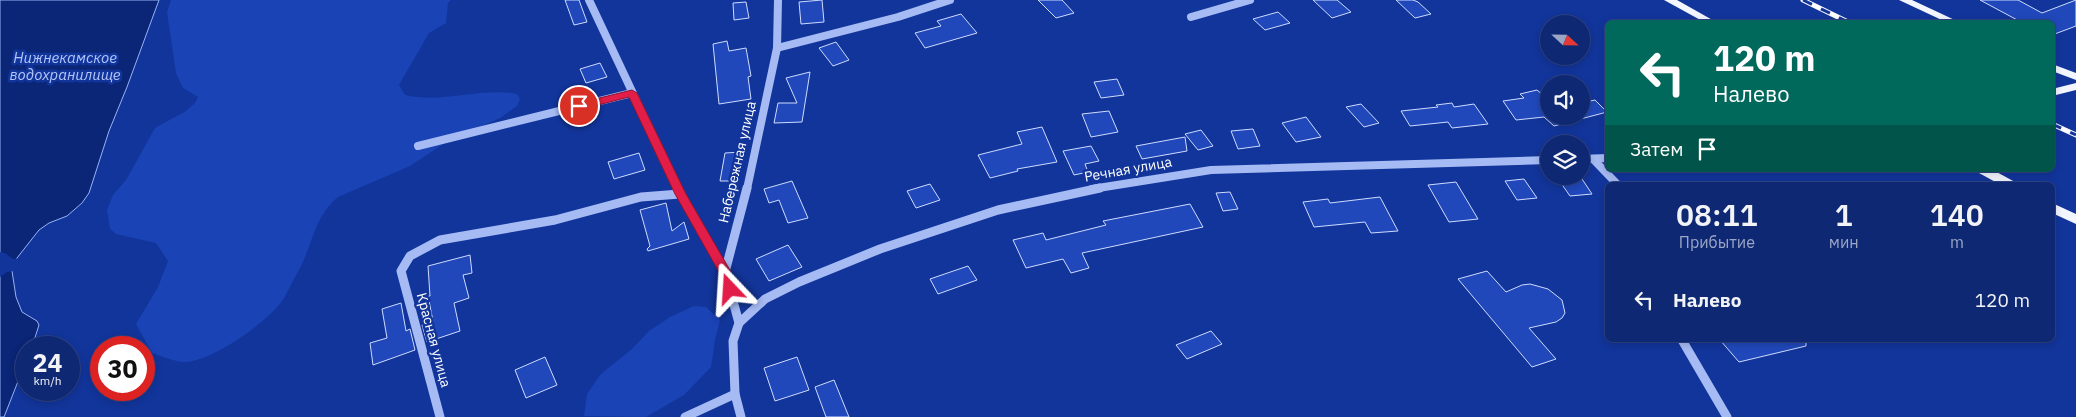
<!DOCTYPE html>
<html lang="ru">
<meta charset="utf-8">
<style>
:root{--surface:#0e2874;--page:#173079;--text:#f1f3f6;--muted:#9ba6c5;--line:#2e4486}
body{margin:0;font-family:"IBM Plex Sans",sans-serif;background:var(--page);color:var(--text);height:100vh;display:flex;flex-direction:column;font-size:19px;white-space:nowrap}
*{box-sizing:border-box;margin:0}
p{font-size:16px;color:var(--muted)}
.icon{flex:none;width:28px;height:28px;fill:none;stroke:currentColor;stroke-width:2;stroke-linecap:round;stroke-linejoin:round}
.map{position:relative;flex:1;overflow:hidden}
.details{position:absolute;left:1605px;top:182px;width:450px;height:160px;display:flex;flex-direction:column;background:var(--surface);border-radius:8px;box-shadow:0 2px 8px #0003,0 0 0 1px var(--line)}
.details>*{flex:none}
.banner{position:absolute;left:1605px;top:20px;width:450px;height:152px;border-radius:8px;box-shadow:0 2px 8px #0003,0 0 0 1px var(--line);background:#00695c;color:#fff;overflow:hidden}
.needle{width:32px;rotate:112deg}
.fabs{position:absolute;left:1540px;top:15px;display:grid;gap:10px}
.fabs a{display:grid;place-items:center;width:50px;height:50px;border-radius:50%;background:var(--surface);box-shadow:0 2px 8px #0003,0 0 0 1px var(--line);font-size:25px}
.speed{position:absolute;left:15px;top:336px;display:flex;gap:10px;font-size:25px;font-weight:700;text-align:center}
.speed>*{display:grid;place-content:center;width:65px;height:65px;border-radius:50%;background:var(--surface);box-shadow:0 2px 8px #0003,0 0 0 1px var(--line);line-height:1}
.speed small{font-size:12px;font-weight:400}
.speed .limit{border:8px solid #d22;background:#fff;color:#111}
.pin{position:absolute;display:grid;place-items:center;width:42px;height:42px;color:#fff;margin:-21px;border:2px solid #fff;border-radius:50%;box-shadow:0 1px 5px #0007}
.me{position:absolute;width:55px;margin:-28px;rotate:340deg;stroke-linejoin:round;filter:drop-shadow(0 0 4px #0008)}
.turn{display:flex;align-items:center;gap:18px;height:105px;padding:0 25px;font-size:22px}
.turn .icon{width:65px;height:65px;stroke-width:2.5}
.turn b{display:block;font-size:35px;line-height:42px}
.then{display:flex;align-items:center;height:48px;padding:0 25px;background:#0003;gap:10px;font-size:19px}
.eta{display:flex;justify-content:space-evenly;align-items:center;height:85px;text-align:center}
.eta b{font-size:30px;font-weight:600;line-height:35px}
ul{padding:0;list-style:none}
li{display:flex;align-items:center;gap:15px;height:65px;padding:0 25px}
li div{flex:1}
li b{display:block;font-size:19px}
li em{font-style:normal}
.map>svg:first-child{display:block}
</style>
<div class="map">
<svg width="2076" height="417" viewBox="0 0 2076 417">
<rect width="100%" height="100%" fill="#12359b"/>
<g fill="#1a43b6">
<path d="M171,0h280l-3,3 -2,20 -17,10 -30,52 6,10c37,9 75,-8 112,-1l3,5 -3,7 -17,12 -52,23 -38,25 -72,31c-23,19 -25,45 -37,69 -6,11 -12,23 -18,34 -16,22 -70,61 -98,62 -10,0 -23,-6 -33,-9l-16,-29 22,-37 10,-26 -12,-18 -40,-9 -6,-5 -3,-19 6,-15 13,-15 29,-52 31,-17 9,-8 3,-6 -15,-9 -7,-15 -9,-61z"/>
<path d="M694,306l12,1 14,13 -5,20 -4,27 -27,28 -38,22 -62,-1 3,-22 14,-20 31,-25 17,-18 21,-14z"/>
</g>
<path fill="#0b2577" stroke="#98b3f7" d="M0,0h159l-32,87 -18,44 -20,62 -7,10 -15,13 -18,7 -10,7 -22,28 -5,13 4,26 6,15 15,9 2,4 -7,22 -6,1v13l-22,56h-4z"/>
<path fill="#12359b" d="M0,252l5,1 8,6 8,-1 -7,13 -7,1 -7,5z"/>
<g fill="#2048ba" stroke="#cedbfe">
<path d="M565,0h14l8,22 -13,3z"/>
<path d="M822,0l2,22 -23,2 -2,-22z"/>
<path d="M1038,0h24l12,13 -18,5z"/>
<path d="M1313,0h24l14,12 -19,6z"/>
<path d="M1396,0h17l5,2 13,12 -16,4z"/>
<path d="M1980,0h38l24,13 34,-13v26l-24,9v-13h-31z"/>
<path d="M746,2l3,16 -15,2 -1,-17z"/>
<path d="M1278,12l12,11 -25,7 -12,-11z"/>
<path d="M961,14l16,19 -52,15 -10,-15 26,-7 -4,-5z"/>
<path d="M727,41l2,10 17,-3 5,28 -3,1 3,22 -32,5 -6,-60z"/>
<path d="M836,42l13,18 -16,6 -14,-18z"/>
<path d="M600,63l7,14 -21,6 -6,-14z"/>
<path d="M810,72l-8,50 -28,1 4,-20h19l-11,-25z"/>
<path d="M1117,79l7,16 -23,3 -7,-16z"/>
<path d="M1537,90l12,10v16h32v-13l14,-3 12,12 -53,14 -10,-9 -28,3 -13,-19 21,-3 -4,-4z"/>
<path d="M1452,103l2,4 20,-3 14,20 -36,4 -4,-6 -38,4 -9,-15 37,-4 -2,-2z"/>
<path d="M1361,104l18,19 -15,4 -18,-20z"/>
<path d="M1109,111l9,21 -27,5 -9,-23z"/>
<path d="M1306,117l15,20 -25,5 -14,-19z"/>
<path d="M1042,127l15,35 -40,7 1,2 -28,7 -12,-23 44,-11 -5,-12z"/>
<path d="M1253,129l7,17 -22,3 -7,-18z"/>
<path d="M1201,130l12,16 -15,4 -13,-16z"/>
<path d="M1185,137l2,14 -45,8 -6,-13z"/>
<path d="M1091,146l8,15 -14,3 3,8 -14,3 -11,-24z"/>
<path d="M742,152l-6,29h-16l5,-28z"/>
<path d="M639,153l6,17 -31,9 -6,-17z"/>
<path d="M1556,176h24l12,18 -22,2z"/>
<path d="M1524,179l13,19 -20,2 -12,-19z"/>
<path d="M792,181l16,37 -20,5 -9,-23 -10,3 -5,-14z"/>
<path d="M1456,182l22,37 -29,3 -21,-37z"/>
<path d="M930,184l10,16 -24,8 -9,-17z"/>
<path d="M1230,192l8,17 -15,2 -7,-18z"/>
<path d="M1380,197l18,34 -27,2 -6,-11 -51,5 -11,-25 25,-3 2,4z"/>
<path d="M666,203l6,28 12,-9 5,17 -41,12 -1,-2 3,-3 -10,-36z"/>
<path d="M1190,204l13,23 -121,26 7,15 -18,5 -8,-14 -37,9 -13,-28 30,-7 3,7 60,-15 -3,-4z"/>
<path d="M788,245l14,22 -33,14 -13,-22z"/>
<path d="M470,255l2,18 -9,2 6,23 -15,5 6,28 -33,11 -5,-17 11,-4 -5,-25h2l-2,-30z"/>
<path d="M968,266l9,14 -39,14 -8,-15z"/>
<path d="M1487,271l19,21 16,-7 8,-1 18,5 14,11 3,13 -3,5 -6,4 -27,6 27,31 -24,8 -74,-88z"/>
<path d="M401,303l5,28 4,-2 5,21 -42,15 -3,-22 17,-5 -5,-29z"/>
<path d="M1211,331l11,13 -35,15 -11,-14z"/>
<path d="M1720,340h86v6l-67,16z"/>
<path d="M545,357l12,28 -31,13 -11,-28z"/>
<path d="M797,357l12,33 -34,11 -11,-33z"/>
<path d="M834,380l15,37h-23l-11,-30z"/>
</g>
<g fill="none" stroke-linecap="round" stroke-linejoin="round">
<g stroke="#a6bbf4" stroke-width="8">
<path d="M589,0l89,189"/>
<path d="M1191,17l59,-17"/>
<path d="M777,48l121,-31 52,-17"/>
<path d="M418,146l214,-53"/>
<path d="M1581,159l27,-1"/>
<path d="M1593,159l25,26"/>
<path d="M747,189l30,-141 1,-48"/>
<path d="M1092,189l119,-19 338,-10"/>
</g>
<g stroke="#a6bbf4" stroke-width="9">
<path d="M677,188l48,84"/>
<path d="M739,323l26,-24 34,-17 81,-33 118,-39 102,-22"/>
<path d="M1682,340l45,77"/>
<path d="M440,417l-39,-146 9,-15 30,-16 115,-20 86,-23 39,-3"/>
<path d="M685,417l50,-23"/>
<path d="M741,417l-6,-23 -2,-53 6,-18 -14,-51 22,-84"/>
</g>
<g fill="#f3f6ff" fill-rule="evenodd">
<path d="M1664,0h13l39,22h-12z"/>
<path d="M1899,0h13l47,22h-13z"/>
<path d="M2052,64l24,9v7l-24,-9z"/>
<path d="M2076,83v7l-24,6v-7z"/>
<path d="M1977,170h16l22,12 2,3h-16l-22,-12z"/>
<path d="M2052,203l24,11v10l-24,-11z"/>
</g>
<g stroke="#fff" stroke-width="5">
<g id="rail">
<path d="M1803,0l45,22"/>
<path d="M2052,124l24,11"/>
</g>
</g>
<use href="#rail" stroke="#12359b" stroke-width="3" stroke-dasharray="10" stroke-linecap="butt"/>
</g>
<path fill="#e11d48" stroke="#92132f" d="M632,90l5,3 49,101 45,78 5,17 -2,3h-9l-6,-20 -44,-78 -46,-97 -50,13 -6,-4 2,-2z"/>
<g text-anchor="middle" dominant-baseline="central" stroke-width="5" stroke-linejoin="round" paint-order="stroke">
<g font-size="14" fill="#fff" stroke="#12359b">
<text transform="translate(737 162) rotate(-77)">Набережная улица</text>
<text transform="translate(1128 169) rotate(-10)">Речная улица</text>
<text transform="translate(434 340) rotate(75)">Красная улица</text>
</g>
<g font-size="15" font-style="italic" fill="#b3c6fa" stroke="#12359b">
<text x="65" y="57">Нижнекамское<tspan x="65" dy="17">водохранилище</tspan></text>
</g>
</g>
</svg>
<div class="fabs">
<a><svg class="needle" viewBox="-14 -14 28 28"><path d="M0-13l5 13h-10z" fill="#e53935"/><path d="M0 13l5-13h-10z" fill="#9ba6c5"/></svg></a>
<a><svg class="icon" aria-label="sound" viewBox="0 0 24 24"><path d="M4 9h4l5-4v14l-5-4H4zM17 9q2 3 0 6"/></svg></a>
<a><svg class="icon" aria-label="layers" viewBox="0 0 24 24"><path d="M12 4l9 5-9 5-9-5zM3 14l9 5 9-5"/></svg></a>
</div>
<div class="speed"><div>24<small>km/h</small></div><div class="limit">30</div></div>
<div class="pin" style="left:579px;top:106px;background:#d93025"><svg class="icon" aria-label="arrive" viewBox="0 0 24 24"><path d="M6 21V4h12l-3 4 3 4H6"/></svg></div>
<svg class="me" style="left:730px;top:289px" viewBox="-20 -20 40 40"><path d="M0-17L14 15 0 8-14 15z" fill="#e11d48" stroke="#fff" stroke-width="4"/></svg>
<div class="banner">
<div class="turn"><svg class="icon" aria-label="left" viewBox="0 0 24 24"><path d="M17 20v-9H6M10 6l-5 5 5 5"/></svg><div><b>120 m</b>Налево</div></div>
<div class="then">Затем<svg class="icon" aria-label="arrive" viewBox="0 0 24 24"><path d="M6 21V4h12l-3 4 3 4H6"/></svg></div>
</div>
<section class="details">
<div class="eta">
<div><b>08:11</b><p>Прибытие</p></div>
<div><b>1</b><p>мин</p></div>
<div><b>140</b><p>m</p></div>
</div>
<ul>
<li><svg class="icon" aria-label="left" viewBox="0 0 24 24"><path d="M17 20v-9H6M10 6l-5 5 5 5"/></svg><div><b>Налево</b></div><em>120 m</em></li>
</ul>
</section>
</div>
